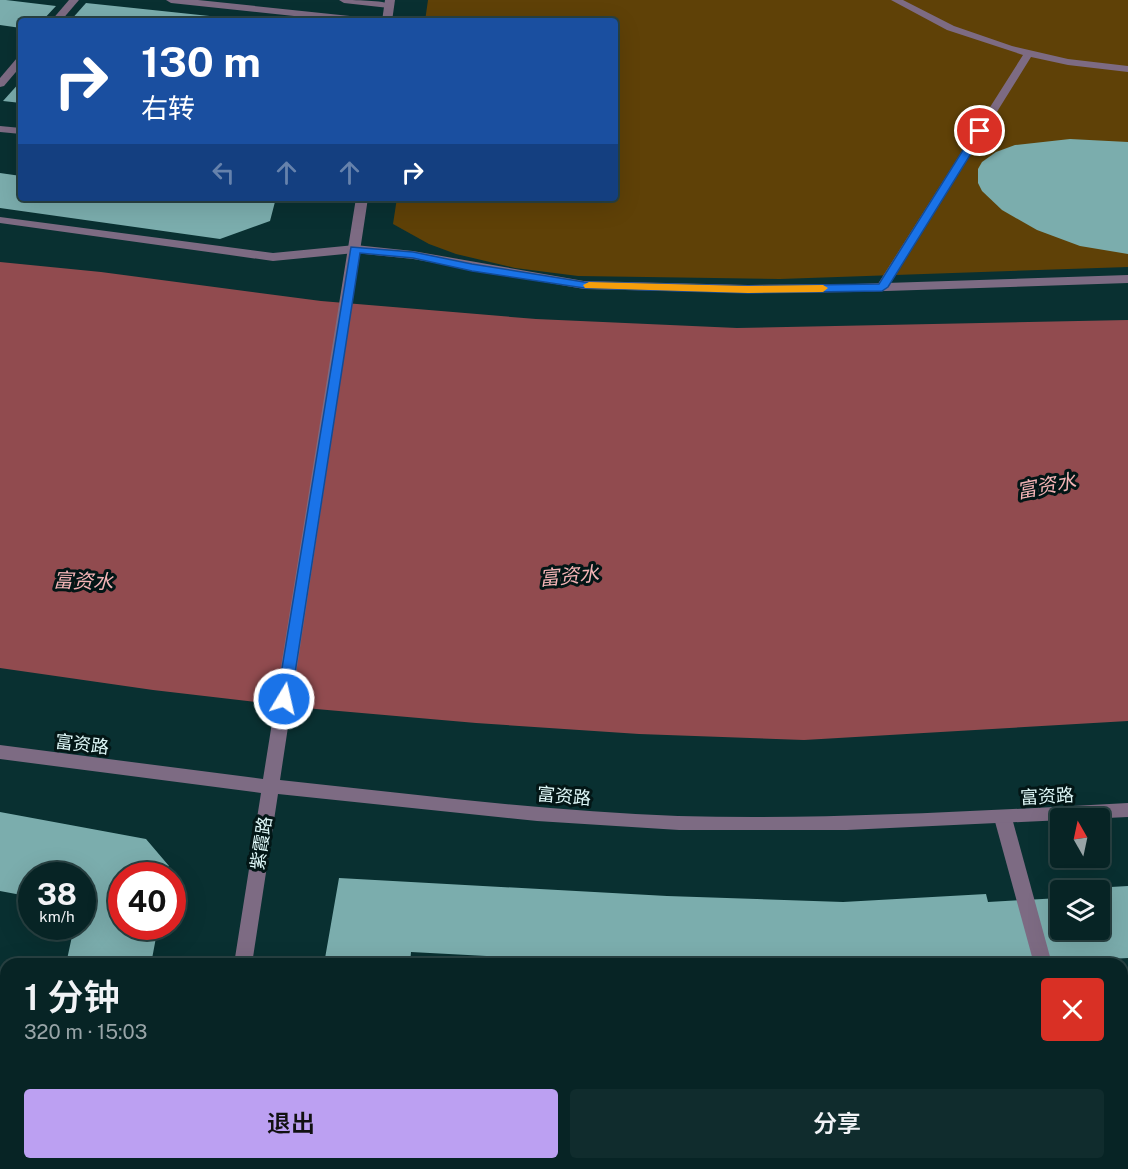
<!DOCTYPE html>
<html lang="zh">
<meta charset="utf-8">
<style>
:root{--surface:#072425;--page:#102c2d;--text:#f1f3f6;--muted:#98a4a7;--line:#284142;--accent:#bca0f2}
body{margin:0;font-family:"Public Sans","Noto Sans SC",sans-serif;background:var(--page);color:var(--text);height:100vh;display:flex;flex-direction:column;font-size:22px;white-space:nowrap}
*{box-sizing:border-box;margin:0}
p{font-size:20px;color:var(--muted)}
.icon{flex:none;width:33px;height:33px;fill:none;stroke:currentColor;stroke-width:2;stroke-linecap:round;stroke-linejoin:round}
.map{position:relative;flex:1;overflow:hidden}
.details{position:absolute;left:0px;top:958px;width:1128px;height:212px;display:flex;flex-direction:column;background:var(--surface);border-radius:18px 18px 0 0;box-shadow:0 6px 24px #0002,0 0 0 2px var(--line)}
.details>*{flex:none}
.hud{position:absolute;left:18px;top:18px;width:600px;height:183px;border-radius:6px;box-shadow:0 6px 24px #0002,0 0 0 2px var(--line);background:#1a4fa0;color:#fff;overflow:hidden}
.needle{width:39px;rotate:351deg}
.tools{position:absolute;left:1050px;top:808px;display:grid;gap:12px}
.tools a{display:grid;place-items:center;width:60px;height:60px;border-radius:6px;background:var(--surface);box-shadow:0 6px 24px #0002,0 0 0 2px var(--line);font-size:30px}
.speed{position:absolute;left:18px;top:862px;display:flex;gap:12px;font-size:30px;font-weight:700;text-align:center}
.speed>*{display:grid;place-content:center;width:78px;height:78px;border-radius:50%;background:var(--surface);box-shadow:0 6px 24px #0002,0 0 0 2px var(--line);line-height:1}
.speed small{font-size:15px;font-weight:400}
.speed .limit{border:9px solid #d22;background:#fff;color:#111}
.pin{position:absolute;display:grid;place-items:center;width:51px;height:51px;color:#fff;margin:-26px;border:3px solid #fff;border-radius:50%;box-shadow:0 2px 6px #0007}
.me{position:absolute;width:66px;margin:-33px;rotate:9deg;stroke-linejoin:round;filter:drop-shadow(0 0 4px #0008)}
.turn{display:flex;align-items:center;gap:21px;height:126px;padding:0 24px;font-size:27px}
.turn .icon{width:78px;height:78px;stroke-width:2.5}
.turn b{display:block;font-size:42px;line-height:51px}
.lanes{display:flex;align-items:center;height:57px;padding:0 24px;background:#0003;justify-content:center;gap:30px;direction:ltr}
.lanes .off{opacity:.35}
.round{display:grid;place-items:center;flex:none;width:63px;height:63px;border-radius:6px;background:var(--page)}
.head{display:flex;align-items:center;justify-content:space-between;height:102px;padding:0 24px}
h1{font-size:36px;font-weight:600;line-height:45px}
.action{display:flex;gap:12px;margin-top:auto;padding:12px 24px}
.action a{flex:1;height:69px;border-radius:6px;background:var(--accent);color:#111;font-size:24px;font-weight:600;line-height:69px;text-align:center}
.action a+a{background:var(--page);color:var(--text)}
.map>svg:first-child{display:block}
</style>
<div class="map">
<svg width="1128" height="1169" viewBox="0 0 1128 1169">
<rect width="100%" height="100%" fill="#093031"/>
<path fill="#5f4107" d="M428,0h700v267l-348,12 -202,-3 -63,-8 -59,-14 -27,-10 -36,-20 4,-26h218v-177h-190z"/>
<path fill="#914b4f" d="M0,262l101,10 220,29 215,18 201,9 391,-8v401l-324,19 -165,-6 -163,-11 -160,-14 -163,-19 -153,-22z"/>
<g fill="#7badad">
<path d="M0,0h6l50,6 -14,15h-21v7l-21,-3z"/>
<path d="M86,3l152,16v2h-168z"/>
<path d="M21,81v22l-18,-2z"/>
<path d="M1070,139l58,3v112l-48,-8 -43,-16 -35,-20 -20,-19 -4,-8v-14l4,-7 14,-10 19,-7z"/>
<path d="M0,173l21,3v22h255l-6,23 -50,18 -220,-31z"/>
<path d="M0,812l146,27 23,27 -2,10h-45v51h36l-7,37h-85l8,-37h8v-51h-50v21l-32,-6z"/>
<path d="M339,878l328,18 176,6 143,-8 2,8 72,-4v32h40v-39l-24,-2 52,-3v72l-112,6h-383l-222,-12 -1,12h-86z"/>
<path d="M0,1015h6v68l-6,1z"/>
<path d="M23,1164h94l-1,5h-94z"/>
<path d="M304,1164h94v5h-95z"/>
</g>
<g fill="none" stroke-linecap="round" stroke-linejoin="round">
<g fill="#7d6b83" fill-rule="evenodd">
<path d="M69,0h10l-18,21h-10z"/>
<path d="M166,0h32l171,18 5,3h-33l-170,-18z"/>
<path d="M339,0c16,0 42,0 55,5l-5,3 -45,-5z"/>
<path d="M891,0h12l51,26 58,20 56,13 60,7v6l-60,-7 -37,-8 -143,230 -6,4 -6,-4 147,-232 -76,-25z"/>
<path d="M21,57v9l-17,20 -4,1v-9l17,-20z"/>
<path d="M0,126l21,2v6l-21,-2z"/>
<path d="M1003,811l6,2 3,5 40,146h-18l-40,-146 3,-5z"/>
<path d="M1122,1011l6,2v22l-6,-2z"/>
<path d="M1048,1164h20l2,5h-20z"/>
</g>
<path fill="#7d6b83" fill-rule="evenodd" d="M0,217l273,36 82,-8 58,6 171,30 164,4 107,-1 273,-9v8l-273,9 -107,1 -164,-4 -171,-30 -58,-6 -82,8 -273,-38z"/>
<g fill="#7d6b83" fill-rule="evenodd">
<path d="M385,0h10l-3,21h-10z"/>
<path d="M356,198h12l-88,582c132,14 265,31 398,36 150,4 300,-5 450,-13v14l-281,13h-168l-142,-9 -259,-27 -26,170h-18l27,-171 -261,-34v-14l263,34z"/>
<path d="M205,1164h20l-1,5h-20z"/>
</g>
</g>
<path fill="#1a73e8" stroke="#114b97" stroke-width="1.5" d="M980,128l5,3 -97,156 -6,4 -134,2 -164,-5 -112,-17 -59,-13 -53,-5 -69,446 -2,5h-10l-2,-5 74,-452 62,5 59,12 112,18 164,4 131,-2 96,-153z"/>
<path fill="#f59e0b" d="M589,282l159,4 75,-1 5,3 -5,4 -75,1 -163,-5 -2,-3z"/>
<g text-anchor="middle" dominant-baseline="central" stroke-width="6" stroke-linejoin="round" paint-order="stroke">
<g font-size="18" fill="#def7f7" stroke="#031616">
<text transform="translate(82 744) rotate(7)">富资路</text>
<text transform="translate(564 796) rotate(5)">富资路</text>
<text transform="translate(1047 796) rotate(-3)">富资路</text>
<text transform="translate(261 843) rotate(-81)">紫霞路</text>
</g>
<g font-size="20" font-style="italic" fill="#f4b4b6" stroke="#031616">
<text transform="translate(1046 486) rotate(-11)">富资水</text>
<text transform="translate(569 576) rotate(-5)">富资水</text>
<text transform="translate(83 581) rotate(2)">富资水</text>
</g>
</g>
</svg>
<div class="tools">
<a><svg class="needle" viewBox="-14 -14 28 28"><path d="M0-13l5 13h-10z" fill="#e53935"/><path d="M0 13l5-13h-10z" fill="#98a4a7"/></svg></a>
<a><svg class="icon" aria-label="layers" viewBox="0 0 24 24"><path d="M12 4l9 5-9 5-9-5zM3 14l9 5 9-5"/></svg></a>
</div>
<div class="speed"><div>38<small>km/h</small></div><div class="limit">40</div></div>
<div class="pin" style="left:980px;top:131px;background:#d93025"><svg class="icon" aria-label="arrive" viewBox="0 0 24 24"><path d="M6 21V4h12l-3 4 3 4H6"/></svg></div>
<svg class="me" style="left:284px;top:699px" viewBox="-20 -20 40 40"><circle r="17" fill="#1a73e8" stroke="#fff" stroke-width="3"/><path d="M0-11L8 9 0 5-8 9z" fill="#fff"/></svg>
<div class="hud">
<div class="turn"><svg class="icon" aria-label="right" viewBox="0 0 24 24"><path d="M7 20v-9h11M14 6l5 5-5 5"/></svg><div><b>130 m</b>右转</div></div>
<div class="lanes"><svg class="icon off" aria-label="left" viewBox="0 0 24 24"><path d="M17 20v-9H6M10 6l-5 5 5 5"/></svg><svg class="icon off" aria-label="ahead" viewBox="0 0 24 24"><path d="M12 20V5M6 11l6-6 6 6"/></svg><svg class="icon off" aria-label="ahead" viewBox="0 0 24 24"><path d="M12 20V5M6 11l6-6 6 6"/></svg><svg class="icon" aria-label="right" viewBox="0 0 24 24"><path d="M7 20v-9h11M14 6l5 5-5 5"/></svg></div>
</div>
<section class="details">
<div class="head"><div><h1>1 分钟</h1><p>320 m · 15:03</p></div><a class="round" style="background:#d93025;color:#fff"><svg class="icon" aria-label="close" viewBox="0 0 24 24"><path d="M6 6l12 12M18 6L6 18"/></svg></a></div>
<div class="action"><a>退出</a><a>分享</a></div>
</section>
</div>
